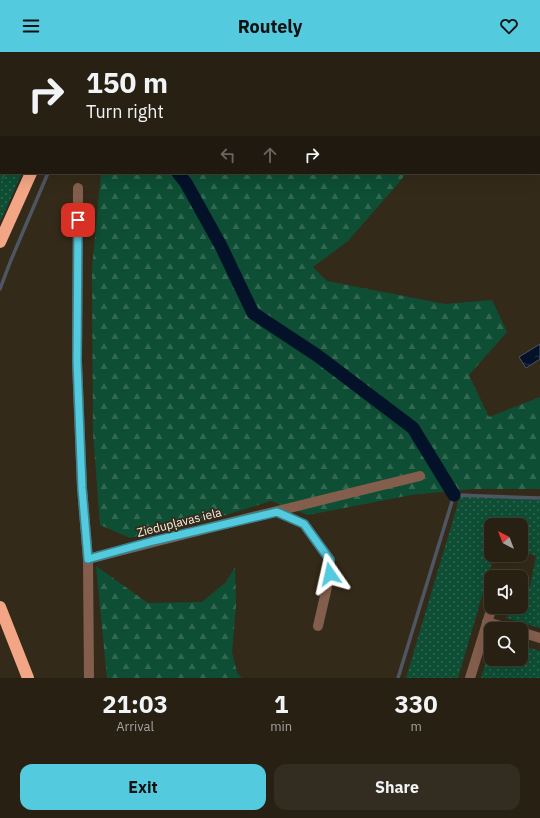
<!DOCTYPE html>
<meta charset="utf-8">
<style>
:root{--surface:#272013;--page:#332d21;--text:#f1f3f6;--muted:#a4a3a0;--line:#433e33;--accent:#54cade}
body{margin:0;font-family:"IBM Plex Sans",sans-serif;background:var(--page);color:var(--text);height:100vh;display:flex;flex-direction:column;font-size:15px;white-space:nowrap}
*{box-sizing:border-box;margin:0}
p{font-size:13px;color:var(--muted)}
.icon{flex:none;width:22px;height:22px;fill:none;stroke:currentColor;stroke-width:2;stroke-linecap:round;stroke-linejoin:round}
.map{position:relative;height:626px;overflow:hidden}
.details{display:flex;flex-direction:column;background:var(--surface);flex:1}
.details>*{flex:none}
.guide{position:absolute;left:0px;top:0px;width:540px;height:122px;box-shadow:0 4px 16px #0002,0 0 0 1px var(--line);background:#272013;color:var(--text);overflow:hidden}
.needle{width:26px;rotate:318deg}
.buttons{position:absolute;left:484px;top:466px;display:grid;gap:8px}
.buttons a{display:grid;place-items:center;width:44px;height:44px;border-radius:8px;background:var(--surface);box-shadow:0 4px 16px #0002,0 0 0 1px var(--line);font-size:20px}
.pin{position:absolute;display:grid;place-items:center;width:34px;height:34px;color:#fff;margin:-17px;border-radius:8px;box-shadow:0 2px 6px #0006}
.me{position:absolute;width:44px;margin:-22px;rotate:349deg;stroke-linejoin:round;filter:drop-shadow(0 0 3px #0008)}
.turn{display:flex;align-items:center;gap:14px;height:84px;padding:0 20px;font-size:18px}
.turn .icon{width:52px;height:52px;stroke-width:2.5}
.turn b{display:block;font-size:28px;line-height:34px}
.lanes{display:flex;align-items:center;height:38px;padding:0 20px;background:#0003;justify-content:center;gap:20px;direction:ltr}
.lanes .off{opacity:.35}
.eta{display:flex;justify-content:space-evenly;align-items:center;height:68px;text-align:center}
.eta b{font-size:24px;font-weight:700;line-height:28px}
.button{display:flex;gap:8px;margin-top:auto;padding:8px 20px}
.button a{flex:1;height:46px;border-radius:12px;background:var(--accent);color:#111;font-size:16px;font-weight:700;line-height:46px;text-align:center}
.button a+a{background:var(--page);color:var(--text)}
header{display:flex;justify-content:space-between;align-items:center;height:52px;padding:0 20px;background:var(--accent);color:#111;font-size:18px;font-weight:700}
.map>svg:first-child{display:block}
</style>
<header><svg class="icon" aria-label="menu" viewBox="0 0 24 24"><path d="M4 6h16M4 12h16M4 18h16"/></svg>Routely<svg class="icon" aria-label="heart" viewBox="0 0 24 24"><path d="M12 20l-8-8c-3-5 5-10 8-4 3-6 11-1 8 4z"/></svg></header>
<div class="map">
<svg width="540" height="626" viewBox="0 0 540 626">
<defs>
<pattern id="grass-dots" width="8" height="8" patternUnits="userSpaceOnUse"><rect width="8" height="8" fill="#0e4e35"/><path d="M2 2h.1M6 6h.1" fill="none" stroke="#326852" stroke-width="1.8" stroke-linecap="round"/></pattern>
<pattern id="forest-firs" width="22" height="20" patternUnits="userSpaceOnUse"><rect width="22" height="20" fill="#0e4e35"/><path d="M5 1l3.5 6h-7zM16 11l3.5 6h-7z" fill="#326852"/></pattern>
<pattern id="water-ripples" width="26" height="14" patternUnits="userSpaceOnUse"><rect width="26" height="14" fill="#031228"/><path d="M2 4q2-2 4 0t4 0M15 11q2-2 4 0t4 0" fill="none" stroke="#293547"/></pattern>
</defs>
<rect width="100%" height="100%" fill="#342a19"/>
<g fill="url(#grass-dots)">
<path d="M0,0h77l-1,1h-75v120h21l-22,49z"/>
<path d="M461,441l79,7v128l-34,-10 8,-11h7v-9l9,-12 6,-30 -15,-5v-26h-30v30h3l-36,123h-52z"/>
<path d="M491,593v14h30v-14l19,6v27h-59z"/>
</g>
<g fill="url(#forest-firs)">
<path d="M124,0h301v1h-302z"/>
<path d="M0,6h1v115h5l-6,11z"/>
<path d="M101,121h304l-3,6 -54,62 -35,26 14,14 118,23 47,-4 15,32 -38,43 20,42 51,-20v92h-68l-61,6 -103,20 -37,-14 -58,18 -83,19 -30,-13 -7,-92 -1,-164z"/>
<path d="M96,514l52,37 54,-1 24,-20 9,-15 1,39 -4,46 5,21 5,5h-135z"/>
</g>
<path fill="url(#water-ripples)" stroke="#4d5662" d="M540,292v15l-14,9 -7,-11z"/>
<g fill="none" stroke-linecap="round" stroke-linejoin="round">
<g stroke="#4d5662" stroke-width="3.5">
<path d="M102,1l1,-1"/>
<path d="M539,62h1"/>
<path d="M0,74h1"/>
<path d="M0,237l11,-29 37,-87"/>
<path d="M398,626l56,-183 86,3"/>
</g>
<path stroke="#031228" stroke-width="13" d="M178,121l8,10 35,63 32,67 65,43 95,72 41,67"/>
<g stroke="#845e4d" stroke-width="10">
<path d="M539,50h1"/>
<path d="M78,136l-1,174 5,126 6,71 1,119"/>
<path d="M277,460l27,12 26,36v14l-12,52"/>
<path d="M88,507c110,-29 221,-56 332,-83"/>
<path d="M501,525v-1l11,-2"/>
<path d="M487,570l24,7"/>
<path d="M521,580l19,6"/>
<path d="M470,626l22,-71"/>
</g>
<g stroke="#f3a686" stroke-width="12">
<path d="M86,1v-1"/>
<path d="M0,190l31,-69"/>
<path d="M0,555l28,71"/>
</g>
</g>
<g fill="none" stroke-linecap="round" stroke-linejoin="round">
<g stroke="#378390" stroke-width="10">
<path id="route" d="M78,168l-1,142 5,126 6,71 65,-18 124,-29 27,12 26,36v14"/>
</g>
<use href="#route" stroke="#54cade" stroke-width="7"/>
</g>
<g text-anchor="middle" dominant-baseline="central" stroke-width="3.5" stroke-linejoin="round" paint-order="stroke">
<g font-size="12" fill="#faf3e9" stroke="#342a19">
<text transform="translate(179 470) rotate(-14)">Ziedupļavas iela</text>
</g>
</g>
</svg>
<div class="buttons">
<a><svg class="needle" viewBox="-14 -14 28 28"><path d="M0-13l5 13h-10z" fill="#e53935"/><path d="M0 13l5-13h-10z" fill="#a4a3a0"/></svg></a>
<a><svg class="icon" aria-label="sound" viewBox="0 0 24 24"><path d="M4 9h4l5-4v14l-5-4H4zM17 9q2 3 0 6"/></svg></a>
<a><svg class="icon" aria-label="search" viewBox="0 0 24 24"><circle cx="10" cy="10" r="6"/><path d="M15 15l6 6"/></svg></a>
</div>
<div class="pin" style="left:78px;top:168px;background:#d93025"><svg class="icon" aria-label="arrive" viewBox="0 0 24 24"><path d="M6 21V4h12l-3 4 3 4H6"/></svg></div>
<svg class="me" style="left:330px;top:522px" viewBox="-20 -20 40 40"><path d="M0-17L14 15 0 8-14 15z" fill="#54cade" stroke="#fff" stroke-width="4"/></svg>
<div class="guide">
<div class="turn"><svg class="icon" aria-label="right" viewBox="0 0 24 24"><path d="M7 20v-9h11M14 6l5 5-5 5"/></svg><div><b>150 m</b>Turn right</div></div>
<div class="lanes"><svg class="icon off" aria-label="left" viewBox="0 0 24 24"><path d="M17 20v-9H6M10 6l-5 5 5 5"/></svg><svg class="icon off" aria-label="ahead" viewBox="0 0 24 24"><path d="M12 20V5M6 11l6-6 6 6"/></svg><svg class="icon" aria-label="right" viewBox="0 0 24 24"><path d="M7 20v-9h11M14 6l5 5-5 5"/></svg></div>
</div>
</div>
<section class="details">
<div class="eta">
<div><b>21:03</b><p>Arrival</p></div>
<div><b>1</b><p>min</p></div>
<div><b>330</b><p>m</p></div>
</div>
<div class="button"><a>Exit</a><a>Share</a></div>
</section>
